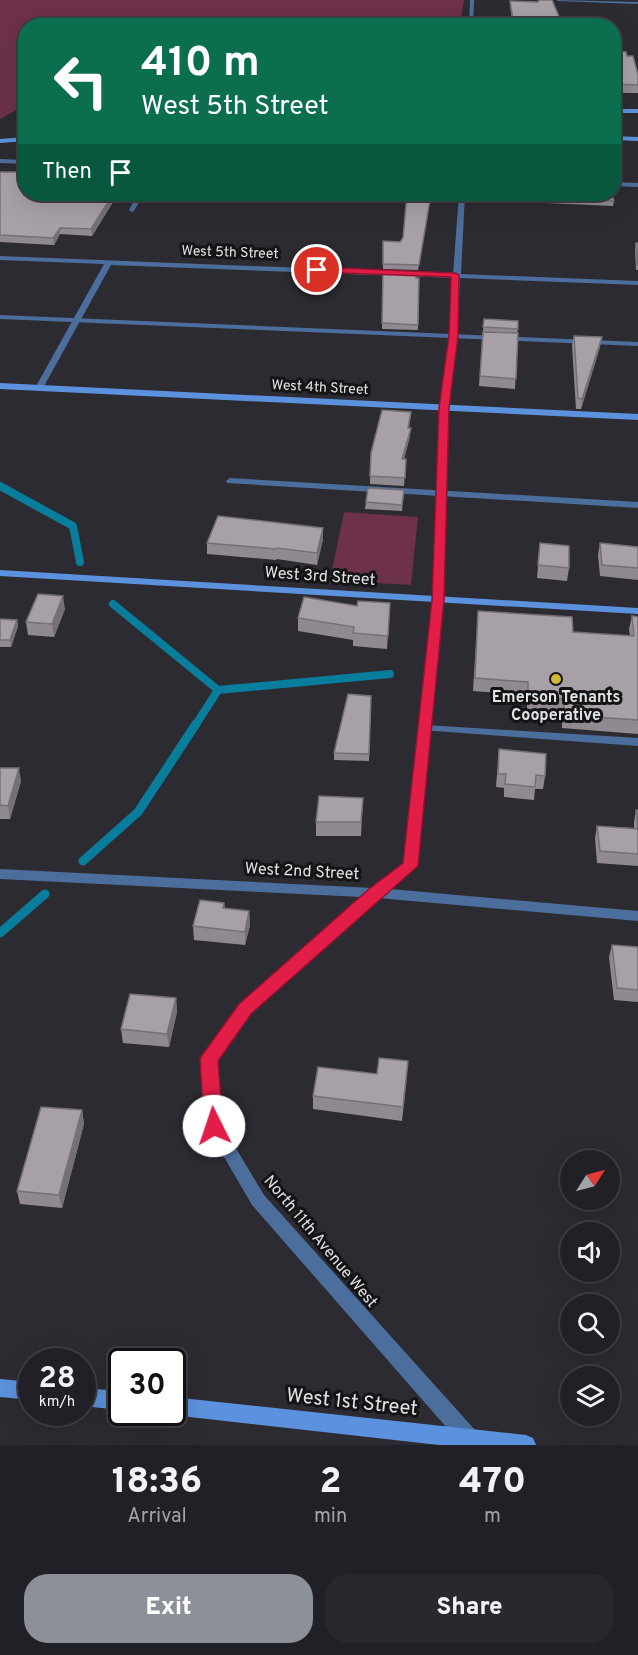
<!DOCTYPE html>
<style>
:root{--surface:#212026;--page:#29282e;--text:#f1f3f6;--muted:#a2a3a7;--line:#3e3e43;--accent:#8c9099}
body{margin:0;font-family:Overpass,sans-serif;background:var(--page);color:var(--text);height:100vh;display:flex;flex-direction:column;font-size:22px;white-space:nowrap}
*{box-sizing:border-box;margin:0}
p{font-size:20px;color:var(--muted)}
.icon{flex:none;width:33px;height:33px;fill:none;stroke:currentColor;stroke-width:2;stroke-linecap:round;stroke-linejoin:round}
.map{position:relative;height:1445px;overflow:hidden}
.panel{display:flex;flex-direction:column;background:var(--surface);flex:1}
.panel>*{flex:none}
.guide{position:absolute;left:18px;top:18px;width:603px;height:183px;border-radius:24px;box-shadow:0 6px 24px #0002,0 0 0 2px var(--line);background:#0b6e4f;color:#fff;overflow:hidden}
.needle{width:39px;rotate:54deg}
.buttons{position:absolute;left:560px;top:1150px;display:grid;gap:12px}
.buttons a{display:grid;place-items:center;width:60px;height:60px;border-radius:50%;background:var(--surface);box-shadow:0 6px 24px #0002,0 0 0 2px var(--line);font-size:30px}
.speed{position:absolute;left:18px;top:1348px;display:flex;gap:12px;font-size:30px;font-weight:700;text-align:center}
.speed>*{display:grid;place-content:center;width:78px;height:78px;border-radius:50%;background:var(--surface);box-shadow:0 6px 24px #0002,0 0 0 2px var(--line);line-height:1}
.speed small{font-size:15px;font-weight:400}
.speed .limit{border:3px solid #111;border-radius:9px;background:#fff;color:#111}
.pin{position:absolute;display:grid;place-items:center;width:51px;height:51px;color:#fff;margin:-26px;border:3px solid #fff;border-radius:50%;box-shadow:0 2px 6px #0007}
.me{position:absolute;width:66px;margin:-33px;rotate:356deg;stroke-linejoin:round;filter:drop-shadow(0 0 4px #0008)}
.turn{display:flex;align-items:center;gap:21px;height:126px;padding:0 24px;font-size:27px}
.turn .icon{width:78px;height:78px;stroke-width:2.5}
.turn b{display:block;font-size:42px;line-height:51px}
.then{display:flex;align-items:center;height:57px;padding:0 24px;background:#0003;gap:12px;font-size:22px}
.eta{display:flex;justify-content:space-evenly;align-items:center;height:102px;text-align:center}
.eta b{font-size:36px;font-weight:800;line-height:42px}
.action{display:flex;gap:12px;margin-top:auto;padding:12px 24px}
.action a{flex:1;height:69px;border-radius:24px;background:var(--accent);color:#fff;font-size:24px;font-weight:800;line-height:69px;text-align:center}
.action a+a{background:var(--page);color:var(--text)}
.map>svg:first-child{display:block}
</style>
<div class="map">
<svg width="638" height="1445" viewBox="0 0 638 1445">
<rect width="100%" height="100%" fill="#2c2b32"/>
<g fill="#6d3149">
<path d="M0,0h464l-4,25 -434,1 -1,79 -25,14z"/>
<path d="M344,512l74,5 -7,68 -81,-5z"/>
</g>
<g fill="none" stroke-linecap="round" stroke-linejoin="round">
<g stroke="#097d9c" stroke-width="8">
<path d="M0,486l73,40 7,36"/>
<path d="M113,604l105,86 -23,36"/>
<path d="M218,690l172,-16"/>
</g>
<g stroke="#097d9c" stroke-width="9">
<path d="M83,861l55,-49 58,-88"/>
<path d="M0,933l45,-39"/>
</g>
<g fill="#4c6e9d" fill-rule="evenodd">
<path d="M0,315l638,27v4l-638,-27z"/>
<path d="M230,478l408,24v6l-411,-25 -1,-2z"/>
<path d="M425,725l213,13v8l-217,-16 -1,-2z"/>
</g>
<g fill="#4c6e9d" fill-rule="evenodd">
<path d="M470,0h4l-1,26h-4z"/>
<path d="M556,0l82,2v2l-80,-3z"/>
<path d="M614,48l7,2 -7,2z"/>
<path d="M0,159l26,1v4l-26,-1z"/>
<path d="M614,182l24,1v4l-24,-1z"/>
<path d="M135,194h6v5l-7,12 -2,1 -3,-2 6,-11z"/>
<path d="M459,194h6l-4,80 177,7v4l-178,-7 -3,58 -9,72 -5,192 -26,266 -27,23 248,22v10l-260,-23 -128,115 -33,47 5,65 42,70 211,235 3,7 -3,7h-14l-209,-239 -46,-79 -5,-67 3,-5 36,-49 121,-108 -361,-18v-10l372,19 32,-24 29,-264 7,-192 9,-72 4,-58 -342,-13 -68,123 -4,3 -4,-3 69,-124 -104,-4v-4l453,18z"/>
</g>
<g fill="#5c92dd" fill-rule="evenodd">
<rect x="614" y="109" width="24" height="4"/>
<path d="M614,136l24,1v4l-24,-1z"/>
<path d="M26,137v4l-26,2v-4z"/>
<path d="M0,383l638,31v6l-638,-31z"/>
<path d="M0,570l638,38v6l-638,-38z"/>
<path d="M0,1379l32,3v18l-32,-3z"/>
<path d="M82,1388l40,3v19l-40,-4z"/>
<path d="M172,1397l354,38 7,3 3,7h-97l-267,-30 -6,-2h6z"/>
</g>
</g>
<g fill="#908a90">
<path d="M510,1l53,25h-50l-3,-21z"/>
<path d="M614,51l24,24v18h-24z"/>
<path d="M0,172l118,22 -26,42 -32,-2 -6,11 -54,-3z"/>
<path d="M498,194h114l2,7 -1,5 -113,-5z"/>
<path d="M431,195l-13,75 -35,-1v-28l17,1z"/>
<path d="M636,243h2v27h-2l-1,-21z"/>
<path d="M383,272l34,1 1,57 -36,-1z"/>
<path d="M484,319l34,2 -3,68 -36,-3z"/>
<path d="M574,336l26,11 -19,62h-5l-4,-64z"/>
<path d="M411,412l-2,16 1,8 -6,23h2l-2,27 -34,-2 1,-31z"/>
<path d="M404,490l-2,21 -37,-2 1,-7z"/>
<path d="M323,539l-6,26 -40,-6 -1,1 -69,-6v-11z"/>
<path d="M540,543l29,25 -2,13 -30,-3z"/>
<path d="M600,543l38,4v33l-38,-4 -2,-21z"/>
<path d="M390,603l-3,46 -34,-3v-6l-55,-9v-13l59,-12z"/>
<path d="M65,609l-11,28 -26,-2 -2,-13z"/>
<path d="M478,611l95,21 57,4 -1,-7 3,-13 6,1v117l-76,-6v-16l-35,-3v-14l-54,-4z"/>
<path d="M0,619l17,1 1,6 -7,21h-11z"/>
<path d="M371,696l-2,65 -35,-1v-7z"/>
<path d="M499,749l46,27 -2,13h-8l-1,11 -30,-3v-9l-8,-1z"/>
<path d="M0,768l21,13 -11,38h-10z"/>
<path d="M363,798l-2,38h-45v-14z"/>
<path d="M636,810h2v59v-3l-41,-3 -2,-25 2,-12 37,2v-6z"/>
<path d="M224,903l1,5 24,3 1,14 -5,20 -51,-5 -1,-14z"/>
<path d="M612,945l26,2v55l-24,-2 -5,-43z"/>
<path d="M176,998l1,14 -8,35 -46,-4 -2,-14z"/>
<path d="M377,1074l30,1 -5,46 -89,-12v-13z"/>
<path d="M82,1110l2,14 -22,84 -42,-4 -3,-13z"/>
</g>
<g fill="#757075">
<path d="M113,194h5l-26,42 -1,-7z"/>
<path d="M60,228v6l-6,11 -1,-7z"/>
<path d="M602,337l-2,10 -19,62 1,-10z"/>
<path d="M411,428l-1,8 -8,31v-8z"/>
<path d="M323,528v11l-6,26v-12z"/>
<path d="M63,596l2,13 -11,28 -2,-13z"/>
<path d="M17,620l1,6 -7,21 -1,-7z"/>
<path d="M19,768l2,13 -11,38 -2,-13z"/>
<path d="M249,911l1,14 -5,20v-13z"/>
<path d="M176,998l1,14 -8,35 -2,-13z"/>
<path d="M82,1110l2,14 -22,84 -3,-13z"/>
</g>
<g fill="#a7a0a7" stroke="#757075" stroke-width="1.5">
<path d="M539,0h13l11,26h-49l-4,-25 28,1z"/>
<path d="M614,51l12,1 1,4h6l5,19v10l-24,-1z"/>
<path d="M0,172h26v22h87l-22,35 -31,-1 -7,10 -53,-3z"/>
<path d="M407,194h24l-12,71 -36,-1v-23l17,1 3,-4z"/>
<path d="M500,194h112l2,7 -114,-5z"/>
<path d="M636,243h2v22h-1z"/>
<path d="M383,272l34,1 -1,5h3l-1,47 -36,-2z"/>
<path d="M484,319l34,2v8l-35,-2z"/>
<path d="M483,332l35,1 -2,46 -36,-3z"/>
<path d="M574,336l28,1 -20,62 -4,-1z"/>
<path d="M382,410l29,2 -3,16h3l-9,31h4l-1,19 -35,-2 1,-23z"/>
<path d="M368,488l36,2 -2,15 -36,-3z"/>
<path d="M218,516l105,12 -6,25 -40,-5 -1,1 -69,-6z"/>
<path d="M540,543l29,3v22l-31,-3z"/>
<path d="M600,543l38,4v21l-36,-3z"/>
<path d="M38,594l25,2 -11,28 -26,-2z"/>
<path d="M304,597l53,9 1,-5 32,2 -2,33 -35,-3 1,-6 -56,-9z"/>
<path d="M478,611l94,6 1,15 61,4 -2,-20 6,1v103l-74,-5v-16l-36,-3v-14l-53,-4z"/>
<path d="M0,619l17,1 -7,20h-10z"/>
<path d="M348,694l23,2 -2,58 -35,-1z"/>
<path d="M499,749l47,5 -1,22 -9,-1 -1,12 -30,-3 1,-10h-8z"/>
<path d="M0,768h19l-11,38 -8,-1z"/>
<path d="M319,796l44,2 -2,24h-45z"/>
<path d="M636,810h2v44l-38,-3 -3,-25 41,3z"/>
<path d="M200,900l24,3 -1,5 26,3 -4,21 -52,-6z"/>
<path d="M612,945l26,2v43l-21,-2z"/>
<path d="M130,994l46,4 -9,36 -46,-5z"/>
<path d="M379,1058l29,3 -5,46 -90,-11 5,-29 59,7z"/>
<path d="M41,1107l41,3 -23,85 -42,-4z"/>
</g>
<path fill="#e11d48" stroke="#92132f" stroke-width="1.5" d="M317,267l138,6 4,2 -1,61 -9,72 -5,192 -26,266 -167,148 -33,47 5,65 -3,6 -6,3 -7,-3 -3,-6 -4,-67 3,-5 36,-50 130,-115 34,-26 29,-263 7,-192 10,-72 2,-59 -137,-5 -1,-2z"/>
<circle fill="#d0b736" stroke="#141417" stroke-width="2" cx="556" cy="679" r="6"/>
<g text-anchor="middle" dominant-baseline="central" stroke-width="6" stroke-linejoin="round" paint-order="stroke">
<g font-size="14" fill="#e1e1e6" stroke="#141417">
<text transform="translate(230 253) rotate(2)">West 5th Street</text>
<text transform="translate(320 388) rotate(3)">West 4th Street</text>
</g>
<g font-size="16" fill="#e1e1e6" stroke="#141417">
<text transform="translate(320 577) rotate(4)">West 3rd Street</text>
<text transform="translate(302 872) rotate(3)">West 2nd Street</text>
<text transform="translate(320 1242) rotate(50)">North 11th Avenue West</text>
</g>
<g font-size="16" font-weight="bold" fill="#e1e1e6" stroke="#141417">
<text x="556" y="698">Emerson Tenants<tspan x="556" dy="18">Cooperative</tspan></text>
</g>
<g font-size="20" fill="#e1e1e6" stroke="#141417">
<text transform="translate(352 1403) rotate(6)">West 1st Street</text>
</g>
</g>
</svg>
<div class="buttons">
<a><svg class="needle" viewBox="-14 -14 28 28"><path d="M0-13l5 13h-10z" fill="#e53935"/><path d="M0 13l5-13h-10z" fill="#a2a3a7"/></svg></a>
<a><svg class="icon" aria-label="sound" viewBox="0 0 24 24"><path d="M4 9h4l5-4v14l-5-4H4zM17 9q2 3 0 6"/></svg></a>
<a><svg class="icon" aria-label="search" viewBox="0 0 24 24"><circle cx="10" cy="10" r="6"/><path d="M15 15l6 6"/></svg></a>
<a><svg class="icon" aria-label="layers" viewBox="0 0 24 24"><path d="M12 4l9 5-9 5-9-5zM3 14l9 5 9-5"/></svg></a>
</div>
<div class="speed"><div>28<small>km/h</small></div><div class="limit">30</div></div>
<div class="pin" style="left:317px;top:270px;background:#d93025"><svg class="icon" aria-label="arrive" viewBox="0 0 24 24"><path d="M6 21V4h12l-3 4 3 4H6"/></svg></div>
<svg class="me" style="left:214px;top:1126px" viewBox="-20 -20 40 40"><circle r="19" fill="#fff"/><path d="M0-13L10 11 0 6-10 11z" fill="#e11d48"/></svg>
<div class="guide">
<div class="turn"><svg class="icon" aria-label="left" viewBox="0 0 24 24"><path d="M17 20v-9H6M10 6l-5 5 5 5"/></svg><div><b>410 m</b>West 5th Street</div></div>
<div class="then">Then<svg class="icon" aria-label="arrive" viewBox="0 0 24 24"><path d="M6 21V4h12l-3 4 3 4H6"/></svg></div>
</div>
</div>
<section class="panel">
<div class="eta">
<div><b>18:36</b><p>Arrival</p></div>
<div><b>2</b><p>min</p></div>
<div><b>470</b><p>m</p></div>
</div>
<div class="action"><a>Exit</a><a>Share</a></div>
</section>
